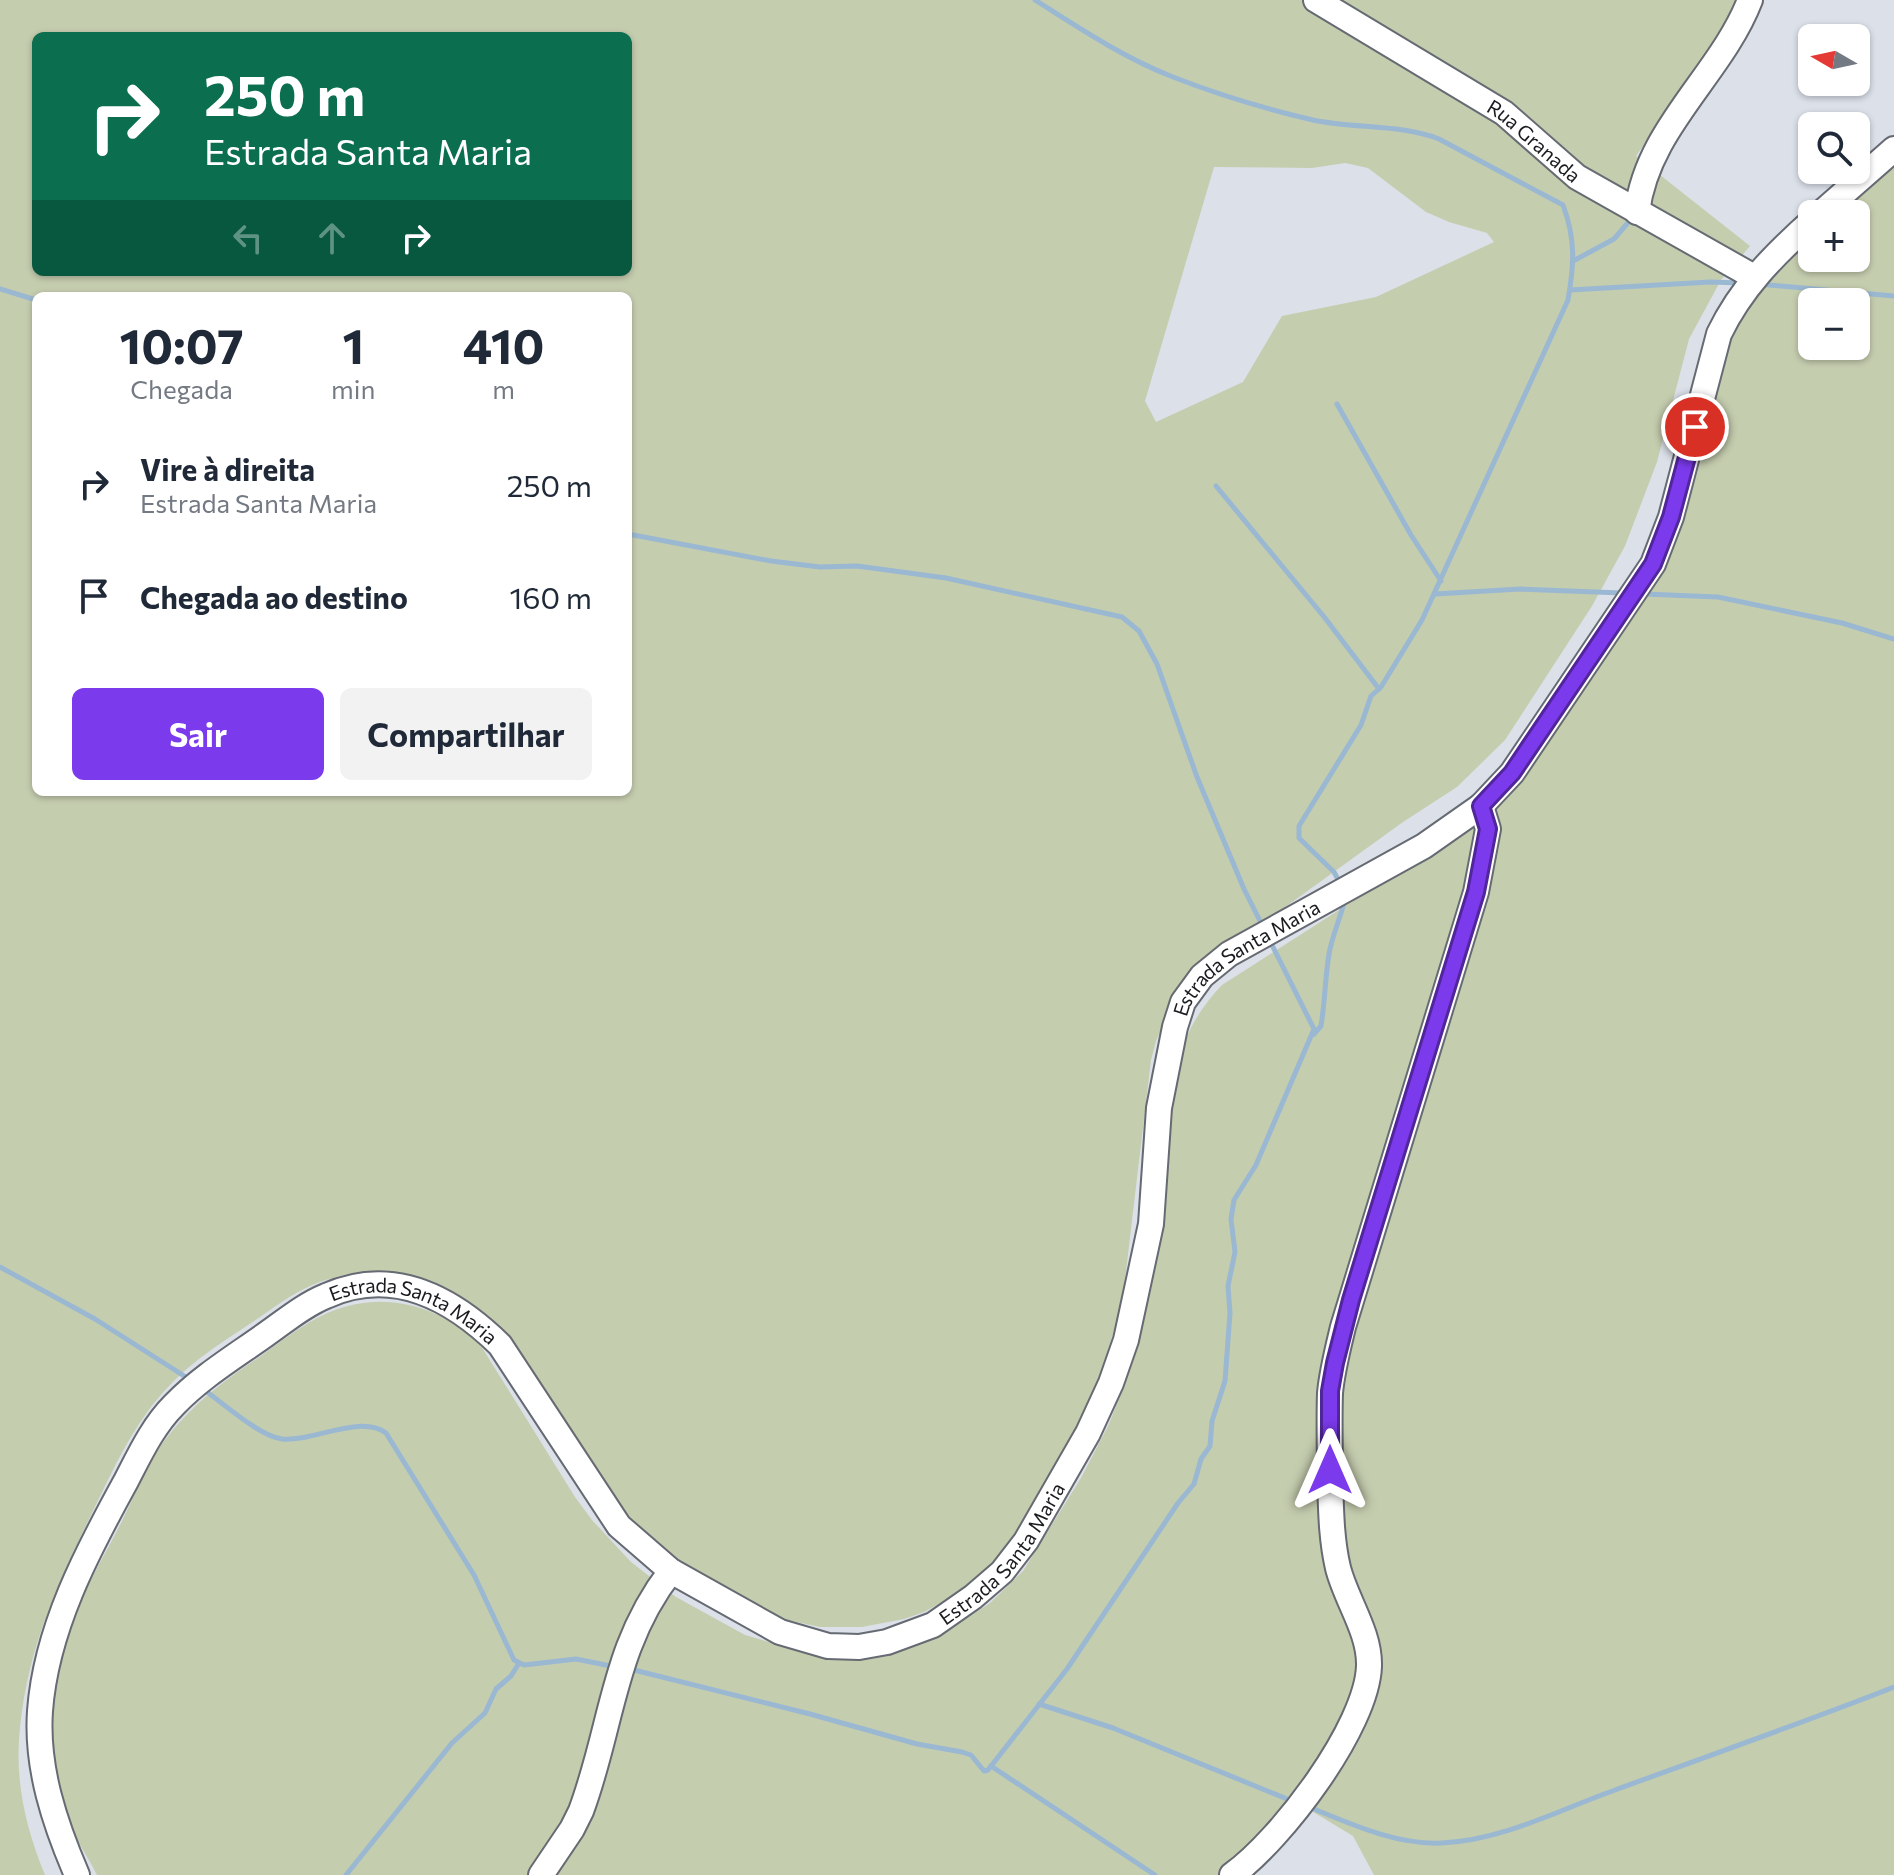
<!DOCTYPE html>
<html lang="pt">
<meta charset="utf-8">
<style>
:root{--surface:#fff;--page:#f2f2f3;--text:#1f2937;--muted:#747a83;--accent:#7c3aed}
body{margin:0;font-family:Commissioner,sans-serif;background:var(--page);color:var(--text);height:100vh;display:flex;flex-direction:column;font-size:30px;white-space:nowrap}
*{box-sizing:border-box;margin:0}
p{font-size:26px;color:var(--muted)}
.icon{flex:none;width:44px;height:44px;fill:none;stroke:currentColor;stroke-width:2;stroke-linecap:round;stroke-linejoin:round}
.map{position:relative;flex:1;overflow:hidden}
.drawer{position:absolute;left:32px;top:292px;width:600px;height:504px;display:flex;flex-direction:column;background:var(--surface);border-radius:12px;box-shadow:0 2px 6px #0004}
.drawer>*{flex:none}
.top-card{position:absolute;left:32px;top:32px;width:600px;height:244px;border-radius:12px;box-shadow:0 2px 6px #0004;background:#0b6e4f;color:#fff;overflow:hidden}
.needle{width:52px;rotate:279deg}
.controls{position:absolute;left:1798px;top:24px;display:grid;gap:16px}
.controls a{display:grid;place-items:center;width:72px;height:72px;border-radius:12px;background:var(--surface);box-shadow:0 2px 6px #0004;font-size:40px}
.pin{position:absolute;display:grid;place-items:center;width:68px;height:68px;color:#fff;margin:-34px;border:4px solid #fff;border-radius:50%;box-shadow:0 2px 8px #0007}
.me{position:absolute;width:88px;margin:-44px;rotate:0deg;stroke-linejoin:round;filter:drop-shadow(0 0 6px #0008)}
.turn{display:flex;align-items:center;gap:28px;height:168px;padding:0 40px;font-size:36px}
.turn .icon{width:104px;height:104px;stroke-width:2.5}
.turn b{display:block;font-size:56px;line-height:68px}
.lanes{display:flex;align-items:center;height:76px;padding:0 40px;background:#0003;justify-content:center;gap:40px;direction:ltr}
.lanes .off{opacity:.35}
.eta{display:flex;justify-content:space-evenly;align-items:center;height:136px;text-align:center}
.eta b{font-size:48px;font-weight:700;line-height:56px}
.primary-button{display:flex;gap:16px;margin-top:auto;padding:16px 40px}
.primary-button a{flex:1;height:92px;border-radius:12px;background:var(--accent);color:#fff;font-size:32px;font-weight:700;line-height:92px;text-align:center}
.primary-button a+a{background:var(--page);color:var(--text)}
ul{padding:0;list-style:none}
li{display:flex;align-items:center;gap:24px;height:112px;padding:0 40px}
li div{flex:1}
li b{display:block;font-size:30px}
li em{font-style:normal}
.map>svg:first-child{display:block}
</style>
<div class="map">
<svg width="1894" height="1875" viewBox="0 0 1894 1875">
<rect width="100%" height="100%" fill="#dbe0e9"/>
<g fill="#c5cdaf" fill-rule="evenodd">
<path d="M0,0h1736l-19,40 -81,116 114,90 -29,34 -32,59 -32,123 -32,84 -33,60 -87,134 -48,47 -54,35 -198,143 -33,41 -16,35 -5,19 -27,228 -7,32 -19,64 -13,31 -31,58 -52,82 -41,37 -37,20 -20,7 -42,8h-42l-42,-9 -79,-39 -73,-61 -123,-188c-49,-52 -126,-74 -193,-44 -22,10 -42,26 -62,39 -42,28 -69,45 -100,86 -24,33 -40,69 -58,106 -36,75 -65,138 -71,223 -3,47 8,91 26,135h-45zM36,36h592v236h-592zM1345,163l23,5 58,44 23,10 38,11 7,9 -118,55 -94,19 -39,66 -87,40 -11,-21 69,-234 98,1zM36,296h592v496h-592z"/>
<path d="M1894,161v1714h-520l-21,-39 -48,-29 -57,68h-1151c-7,-14 -16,-28 -24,-42 -16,-30 -25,-101 -22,-136 4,-62 45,-124 72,-178 12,-25 23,-53 39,-75 27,-37 61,-63 99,-88 16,-12 32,-24 49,-34 59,-35 124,-23 171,24l94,151 17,23 39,42 45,35 69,38 58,17 20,3 109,-17 20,-10 38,-25 33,-32 58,-93 28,-54 22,-57 16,-61 30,-240c8,-32 22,-57 45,-81l228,-146 234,-324 21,-68 12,-72 18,-59 77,-84v26h44v-44h-23zM1812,302h44v44h-44z"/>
</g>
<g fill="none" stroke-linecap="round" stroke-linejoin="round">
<g stroke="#9bb8d2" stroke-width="5">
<path d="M1035,0c44,28 89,58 138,77 46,18 93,32 140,43 42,9 87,4 126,19l124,66c13,35 11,60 5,95l-146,320 -41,67 -10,9 -10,29 -62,101v12l35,34 7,13"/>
<path d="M1575,260l39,-21 18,-21"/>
<path d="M1758,284l136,12"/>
<path d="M0,289l36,11"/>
<path d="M1570,290l140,-8 31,1"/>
<path d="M1337,404l74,131 30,46"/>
<path d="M1216,486l109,132 54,71"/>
<path d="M628,534l143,27 49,6 37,-1 89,12 176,39 17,14 18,33 40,113 47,112 20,40"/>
<path d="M1435,594l85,-5 102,4"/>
<path d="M1644,594l74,3 124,26 52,16"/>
<path d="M1314,1034l7,-8c4,-24 4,-48 8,-72 3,-19 12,-36 16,-56"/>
<path d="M0,1267l95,52 97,62"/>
<path d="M203,1389c20,14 56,47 79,50 31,3 78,-25 104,-6l88,142 40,85 10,5 52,-6 40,8"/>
<path d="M630,1669l180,45 107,30 45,8 9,3 13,16 4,-1 79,-101 111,-166 16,-19 7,-25 9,-13 2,-25 13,-40 5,-68 -2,-27 7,-34 -4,-33 3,-19 22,-35 58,-136 -44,-88"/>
<path d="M1039,1704l74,24 179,73"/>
<path d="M991,1766l164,109"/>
<path d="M1309,1807c42,17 87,38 133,36 61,-3 117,-33 173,-53 93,-34 187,-67 279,-103"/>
<path d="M346,1875l106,-132 33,-30 11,-24 15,-13 8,-13"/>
</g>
<g stroke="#666a72" stroke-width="28">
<g id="minor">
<path id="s1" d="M1316,0l188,113 73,64 177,100"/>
<path d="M1637,212c10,-84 84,-137 113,-212"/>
<path d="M1820,214l74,-65"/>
<path id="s2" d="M77,1875c-22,-51 -41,-107 -37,-164 6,-82 47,-159 86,-230 14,-27 27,-55 48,-76 27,-28 60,-48 91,-70 20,-14 39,-30 61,-39 67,-30 126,2 174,49l119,181 52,45 109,61 48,14 31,1 28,-5 46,-17 40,-28 29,-25 24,-31 62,-108 23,-50 15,-43 25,-116 8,-116 16,-81 8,-25 19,-26 27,-22 195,-108 57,-40 31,-33 141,-209 18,-47 48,-183c22,-46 55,-79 93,-113"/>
<path d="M541,1875l31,-46 9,-18c32,-86 31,-164 90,-240"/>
<path d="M1232,1875c49,-35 135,-148 137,-209 1,-34 -23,-66 -31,-98 -7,-30 -7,-60 -8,-90 0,-29 -1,-57 0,-85 2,-22 8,-45 13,-66l133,-435 12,-63 -7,-23"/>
</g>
</g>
<use href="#minor" stroke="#fff" stroke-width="24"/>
</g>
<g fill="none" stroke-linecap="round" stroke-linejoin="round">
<g stroke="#51269a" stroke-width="20">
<path id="route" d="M1330,1470v-79l5,-28 16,-63 125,-408 12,-63 -7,-23 31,-33 141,-209 18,-47 24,-90"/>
</g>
<use href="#route" stroke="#7c3aed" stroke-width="14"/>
</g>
<g text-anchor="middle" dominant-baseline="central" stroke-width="8" stroke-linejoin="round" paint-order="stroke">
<g font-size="20" fill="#191b1e" stroke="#fff">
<text stroke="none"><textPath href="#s1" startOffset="260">Rua Granada</textPath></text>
<text stroke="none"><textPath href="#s2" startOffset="2230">Estrada Santa Maria</textPath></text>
<text stroke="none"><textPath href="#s2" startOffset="790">Estrada Santa Maria</textPath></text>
<text stroke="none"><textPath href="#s2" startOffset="1558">Estrada Santa Maria</textPath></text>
</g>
</g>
</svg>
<div class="controls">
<a><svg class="needle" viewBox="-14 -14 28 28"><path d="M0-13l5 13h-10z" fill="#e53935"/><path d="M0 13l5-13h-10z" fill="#747a83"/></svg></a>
<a><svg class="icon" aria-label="search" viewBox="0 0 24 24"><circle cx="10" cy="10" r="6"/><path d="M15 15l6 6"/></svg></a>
<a>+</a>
<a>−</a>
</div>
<div class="pin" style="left:1695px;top:427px;background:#d93025"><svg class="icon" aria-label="arrive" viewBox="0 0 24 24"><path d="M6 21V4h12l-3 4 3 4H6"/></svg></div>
<svg class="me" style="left:1330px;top:1470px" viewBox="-20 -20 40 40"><path d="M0-17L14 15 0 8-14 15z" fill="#7c3aed" stroke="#fff" stroke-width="4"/></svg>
<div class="top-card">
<div class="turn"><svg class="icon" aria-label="right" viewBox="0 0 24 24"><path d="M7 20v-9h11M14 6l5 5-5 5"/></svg><div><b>250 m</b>Estrada Santa Maria</div></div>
<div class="lanes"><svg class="icon off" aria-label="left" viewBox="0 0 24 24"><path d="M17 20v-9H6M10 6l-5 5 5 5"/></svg><svg class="icon off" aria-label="ahead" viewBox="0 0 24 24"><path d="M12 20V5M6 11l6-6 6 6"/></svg><svg class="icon" aria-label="right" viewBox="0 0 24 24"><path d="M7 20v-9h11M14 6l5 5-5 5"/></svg></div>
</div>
<section class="drawer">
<div class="eta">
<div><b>10:07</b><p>Chegada</p></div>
<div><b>1</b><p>min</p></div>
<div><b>410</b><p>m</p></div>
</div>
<ul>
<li><svg class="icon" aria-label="right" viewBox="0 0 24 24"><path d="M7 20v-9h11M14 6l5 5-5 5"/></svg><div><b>Vire à direita</b><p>Estrada Santa Maria</p></div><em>250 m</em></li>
<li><svg class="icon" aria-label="arrive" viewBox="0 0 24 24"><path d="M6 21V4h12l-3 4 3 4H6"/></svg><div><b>Chegada ao destino</b></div><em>160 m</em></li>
</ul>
<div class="primary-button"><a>Sair</a><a>Compartilhar</a></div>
</section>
</div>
